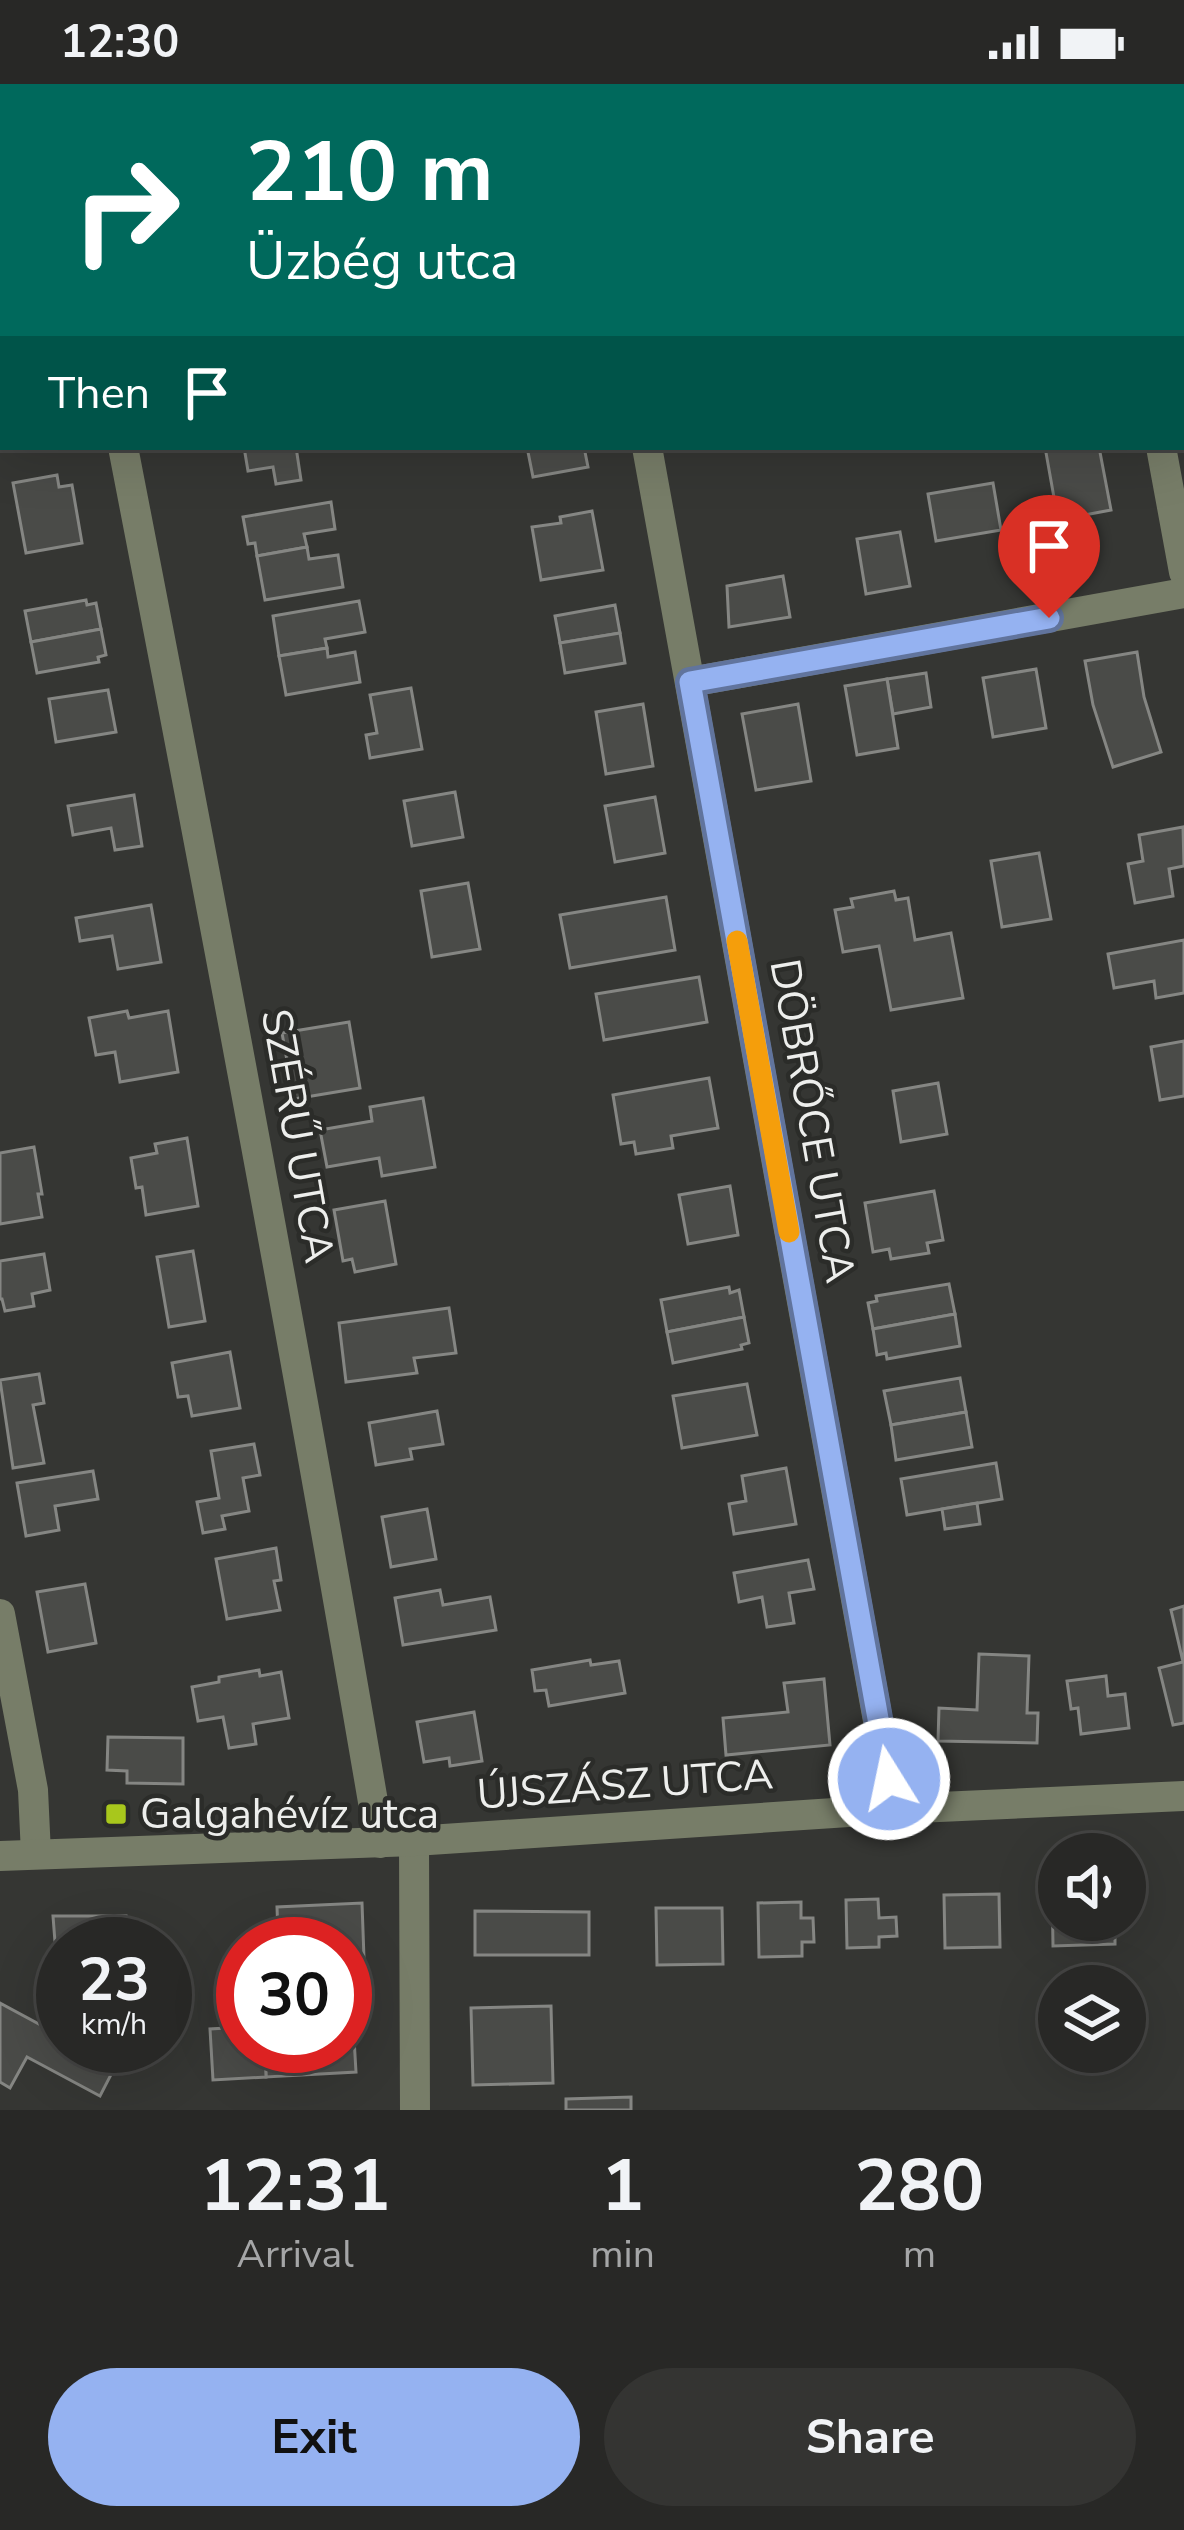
<!DOCTYPE html>
<meta charset="utf-8">
<style>
:root{--surface:#282826;--page:#343432;--text:#f1f3f6;--muted:#a5a6a7;--line:#444443;--accent:#95b2f1}
body{margin:0;font-family:"Nunito Sans",sans-serif;background:var(--page);color:var(--text);height:100vh;display:flex;flex-direction:column;font-size:45px;white-space:nowrap}
*{box-sizing:border-box;margin:0}
p{font-size:39px;color:var(--muted)}
.icon{flex:none;width:66px;height:66px;fill:none;stroke:currentColor;stroke-width:2;stroke-linecap:round;stroke-linejoin:round}
.map{position:relative;height:2026px;overflow:hidden}
.side{display:flex;flex-direction:column;background:var(--surface);flex:1}
.side>*{flex:none}
.banner{position:absolute;left:0px;top:0px;width:1185px;height:366px;box-shadow:0 12px 48px #0002,0 0 0 3px var(--line);background:#00695c;color:#fff;overflow:hidden}
.tools{position:absolute;left:1038px;top:1749px;display:grid;gap:24px}
.tools a{display:grid;place-items:center;width:108px;height:108px;border-radius:50%;background:var(--surface);box-shadow:0 12px 48px #0002,0 0 0 3px var(--line);font-size:60px}
.speed{position:absolute;left:36px;top:1833px;display:flex;gap:24px;font-size:60px;font-weight:700;text-align:center}
.speed>*{display:grid;place-content:center;width:156px;height:156px;border-radius:50%;background:var(--surface);box-shadow:0 12px 48px #0002,0 0 0 3px var(--line);line-height:1}
.speed small{font-size:30px;font-weight:400}
.speed .limit{border:18px solid #d22;background:#fff;color:#111}
.pin{position:absolute;display:grid;place-items:center;width:102px;height:102px;color:#fff;margin:-123px -51px;border-radius:50% 50% 50% 0;rotate:-45deg;box-shadow:0 0 12px #0007}
.pin .icon{rotate:45deg}
.me{position:absolute;width:132px;margin:-66px;rotate:350deg;stroke-linejoin:round;filter:drop-shadow(0 0 9px #0008)}
.turn{display:flex;align-items:center;gap:42px;height:252px;padding:0 48px;font-size:54px}
.turn .icon{width:156px;height:156px;stroke-width:2.5}
.turn b{display:block;font-size:84px;line-height:102px}
.then{display:flex;align-items:center;height:114px;padding:0 48px;background:#0003;gap:24px;font-size:45px}
.eta{display:flex;justify-content:space-evenly;align-items:center;height:204px;text-align:center}
.eta b{font-size:72px;font-weight:700;line-height:84px}
.primary-button{display:flex;gap:24px;margin-top:auto;padding:24px 48px}
.primary-button a{flex:1;height:138px;border-radius:72px;background:var(--accent);color:#111;font-size:48px;font-weight:700;line-height:138px;text-align:center}
.primary-button a+a{background:var(--page);color:var(--text)}
.status{display:flex;justify-content:space-between;align-items:center;height:84px;padding:0 60px;background:var(--surface);direction:ltr}
.status svg{height:33px;fill:currentColor}
.map>svg:first-child{display:block}
</style>
<div class="status"><b>12:30</b><svg viewBox="0 0 49 12"><path d="M0 12V9h3v3zM5 12V6h3v6zM10 12V3h3v9zM15 12V0h3v12zM26 1h20v11H26zM47 4h2v5h-2z"/></svg></div>
<div class="map">
<svg width="1184" height="2026" viewBox="0 0 1184 2026">
<rect width="100%" height="100%" fill="#353633"/>
<g fill="#4a4b48" stroke="#858683" stroke-width="3">
<rect x="406" y="0" width="113" height="3"/>
<path d="M244,363h52l5,33 -25,4 -3,-17 -25,4z"/>
<path d="M527,363h57l4,20 -55,10z"/>
<path d="M1045,363h54l12,63 -53,10z"/>
<path d="M57,391l2,12 13,-2 10,58 -56,10 -13,-70z"/>
<path d="M993,399l8,47 -65,11 -8,-47z"/>
<path d="M331,418l4,27 -31,5 3,13 -50,9 -2,-13 -7,1 -5,-27z"/>
<path d="M592,427l11,59 -62,10 -9,-53 29,-4 -1,-6z"/>
<path d="M900,448l10,54 -44,8 -9,-55z"/>
<path d="M307,463l2,12 29,-4 5,32 -78,13 -8,-44z"/>
<path d="M783,492l7,41 -61,10 -2,-41z"/>
<path d="M86,516l1,5 9,-2 5,26 -70,13 -6,-31z"/>
<path d="M359,517l6,31 -40,7 2,9 -48,8 -6,-40z"/>
<path d="M615,521l5,28 -60,10 -5,-27z"/>
<path d="M101,545l5,26 -8,2 1,5 -62,11 -6,-31z"/>
<path d="M620,549l5,30 -60,10 -5,-30z"/>
<path d="M327,564l1,9 27,-5 5,30 -74,13 -7,-39z"/>
<path d="M1137,568l7,45 17,55 -48,15 -20,-62 -8,-44z"/>
<path d="M1036,585l10,59 -53,9 -10,-59z"/>
<path d="M926,589l5,34 -38,7 -6,-35z"/>
<path d="M887,595l11,69 -41,7 -12,-69z"/>
<path d="M411,604l11,61 -52,9 -4,-23 11,-2 -7,-38z"/>
<path d="M108,606l8,42 -60,10 -7,-43z"/>
<path d="M643,620l10,62 -47,8 -10,-62z"/>
<path d="M798,620l13,77 -55,9 -14,-76z"/>
<path d="M455,708l8,45 -51,9 -8,-45z"/>
<path d="M134,711l8,51 -27,4 -4,-22 -38,7 -5,-29z"/>
<path d="M655,713l10,56 -50,9 -10,-56z"/>
<path d="M1183,743l1,39 -15,3 4,27 -38,7 -7,-39 15,-3 -4,-26z"/>
<path d="M1039,769l12,66 -49,8 -11,-66z"/>
<path d="M468,799l12,66 -48,8 -11,-66z"/>
<path d="M894,807l2,9 12,-2 7,42 36,-7 12,65 -72,12 -12,-64 -36,6 -8,-42 18,-3 -2,-8z"/>
<path d="M666,813l9,53 -105,18 -10,-53z"/>
<path d="M151,821l10,57 -43,7 -6,-33 -32,5 -4,-23z"/>
<path d="M1184,856v53l-28,5 -2,-17 -40,7 -6,-34z"/>
<path d="M699,893l8,45 -103,18 -8,-46z"/>
<path d="M127,927l2,7 39,-7 10,61 -58,10 -5,-30 -19,3 -7,-37z"/>
<path d="M349,938l11,66 -66,11 -12,-66z"/>
<path d="M1184,957v55l-24,4 -9,-53z"/>
<path d="M709,994l9,50 -47,8 2,12 -37,6 -2,-12 -13,2 -8,-49z"/>
<path d="M938,999l9,51 -46,8 -8,-51z"/>
<path d="M423,1014l12,69 -53,9 -3,-18 -52,9 -7,-37 52,-9 -2,-14z"/>
<path d="M187,1054l11,68 -52,9 -4,-28 -6,1 -5,-30 26,-5 -2,-9z"/>
<path d="M34,1063l8,47h-4l4,23 -42,7v-71z"/>
<path d="M730,1102l8,49 -50,9 -9,-49z"/>
<path d="M934,1107l9,49 -16,3 2,10 -38,6 -2,-10 -16,3 -8,-49z"/>
<path d="M385,1117l11,63 -41,8 -3,-13 -9,2 -9,-51z"/>
<path d="M193,1167l12,70 -36,6 -12,-70z"/>
<path d="M44,1170l6,36 -18,4 2,12 -29,5 -3,-12h-2v-38z"/>
<path d="M949,1200l6,30 -82,15 -5,-26 9,-2 -1,-5z"/>
<path d="M729,1203l1,6 9,-3 5,27 -77,15 -6,-32z"/>
<path d="M449,1224l7,45 -42,5 3,15 -71,9 -7,-59z"/>
<path d="M955,1230l5,32 -73,13 -1,-6 -9,2 -4,-26z"/>
<path d="M744,1233l5,26 -8,2 1,4 -69,14 -6,-31z"/>
<path d="M230,1268l10,56 -48,8 -4,-20 -10,1 -6,-34z"/>
<path d="M39,1290l5,29 -11,2 11,58 -31,5 -13,-88z"/>
<path d="M960,1294l6,34 -75,13 -7,-34z"/>
<path d="M747,1300l10,51 -75,13 -9,-52z"/>
<path d="M437,1327l6,33 -33,5 2,10 -36,6 -7,-42z"/>
<path d="M966,1328l6,35 -76,13 -5,-35z"/>
<path d="M254,1360l6,31 -17,3 6,33 -27,5 3,13 -22,4 -6,-31 22,-4 -8,-47z"/>
<path d="M996,1379l6,36 -95,16 -6,-36z"/>
<path d="M786,1384l10,56 -62,10 -5,-30 17,-3 -4,-25z"/>
<path d="M93,1387l5,28 -43,7 4,24 -33,6 -9,-53z"/>
<path d="M977,1419l3,21 -35,5 -3,-20z"/>
<path d="M427,1425l9,50 -45,8 -9,-50z"/>
<path d="M276,1464l5,32 -7,1 6,29 -53,9 -11,-60z"/>
<path d="M808,1476l6,29 -25,4 5,30 -27,4 -5,-30 -23,5 -5,-29z"/>
<path d="M85,1500l11,59 -48,9 -11,-60z"/>
<path d="M440,1506l3,15 47,-8 6,33 -93,15 -8,-47z"/>
<path d="M1184,1522v117l-11,2 -14,-57 24,-6 -12,-52z"/>
<path d="M979,1570l50,2 -2,57h11l-1,30 -99,-2 1,-33 38,2z"/>
<path d="M590,1576l1,5 28,-4 6,32 -76,13 -3,-16 -11,1 -3,-21z"/>
<path d="M259,1586l1,6 21,-4 8,46 -36,6 3,20 -27,4 -6,-31 -25,4 -6,-34 27,-5v-5z"/>
<path d="M1106,1592l2,20 17,-2 4,34 -48,6 -3,-26 -7,1 -4,-28z"/>
<path d="M824,1595l6,66 -104,10 -3,-37 65,-6 -4,-29z"/>
<path d="M474,1628l8,49 -32,5 -1,-8 -25,4 -7,-40z"/>
<path d="M108,1653l75,1v46l-56,-1v-12l-20,-1z"/>
<path d="M1052,1798h7v38h56v24l-62,2z"/>
<path d="M999,1810l1,53 -55,1 -1,-53z"/>
<path d="M878,1815l1,19 17,-1 1,19 -18,1v10l-32,1 -1,-48z"/>
<path d="M801,1818v16h12l1,24h-12v14l-43,1 -1,-54z"/>
<path d="M362,1819l3,83 -20,1v-43h-53l-1,-10h-13l-1,-27z"/>
<path d="M656,1824h66l1,56 -66,1z"/>
<path d="M475,1827l114,1v43h-114z"/>
<path d="M53,1832h73v28h-63v24h-6z"/>
<path d="M165,1866h5l1,53 -6,2z"/>
<path d="M0,1919l63,34v9h17l36,19 -16,31 -73,-39 -17,31 -10,-6z"/>
<path d="M551,1922l2,77 -80,2 -2,-77z"/>
<path d="M353,1937l3,51 -90,5 -1,-31h80v-24z"/>
<path d="M243,1943v19h22l1,31 -53,3 -3,-51z"/>
<path d="M631,2013v13h-65v-11z"/>
</g>
<g fill="none" stroke-linecap="round" stroke-linejoin="round">
<g stroke="#777d68" stroke-width="30">
<path d="M54,0l1,3"/>
<path d="M581,0l1,3"/>
<path d="M1093,0l1,3"/>
<path d="M0,26l3,-1"/>
<path d="M123,363c90,464 178,929 257,1396"/>
<path d="M647,363l247,1362"/>
<path d="M1161,363l23,125"/>
<path d="M690,598l494,-89"/>
<path d="M0,1530l33,176 3,64"/>
<path d="M414,1757l1,269"/>
<path d="M0,1772l414,-15 480,-32 290,-13"/>
</g>
</g>
<g fill="none" stroke-linecap="round" stroke-linejoin="round">
<g stroke="#61749d" stroke-width="30">
<path id="route" d="M889,1695l-199,-1097 359,-64"/>
</g>
<use href="#route" stroke="#95b2f1" stroke-width="21"/>
<path stroke="#f59e0b" stroke-width="21" d="M737,857l52,291"/>
</g>
<rect fill="#a8c71c" stroke="#2b2c29" stroke-width="4.5" x="104" y="1718" width="24" height="24" rx="6"/>
<g text-anchor="middle" dominant-baseline="central" stroke-width="9" stroke-linejoin="round" paint-order="stroke">
<g font-size="42" fill="#edeeec" stroke="#2b2c29">
<text transform="translate(812 1037) rotate(80)">DÖBRŐCE UTCA</text>
<text transform="translate(297 1052) rotate(80)">SZÉRŰ UTCA</text>
<text transform="translate(625 1701) rotate(-4)">ÚJSZÁSZ UTCA</text>
</g>
<g font-size="42" fill="#edeeec" stroke="#2b2c29" text-anchor="start">
<text x="140" y="1730">Galgahévíz utca</text>
</g>
</g>
</svg>
<div class="tools">
<a><svg class="icon" aria-label="sound" viewBox="0 0 24 24"><path d="M4 9h4l5-4v14l-5-4H4zM17 9q2 3 0 6"/></svg></a>
<a><svg class="icon" aria-label="layers" viewBox="0 0 24 24"><path d="M12 4l9 5-9 5-9-5zM3 14l9 5 9-5"/></svg></a>
</div>
<div class="speed"><div>23<small>km/h</small></div><div class="limit">30</div></div>
<div class="pin" style="left:1049px;top:534px;background:#d93025"><svg class="icon" aria-label="arrive" viewBox="0 0 24 24"><path d="M6 21V4h12l-3 4 3 4H6"/></svg></div>
<svg class="me" style="left:889px;top:1695px" viewBox="-20 -20 40 40"><circle r="17" fill="#95b2f1" stroke="#fff" stroke-width="3"/><path d="M0-11L8 9 0 5-8 9z" fill="#fff"/></svg>
<div class="banner">
<div class="turn"><svg class="icon" aria-label="right" viewBox="0 0 24 24"><path d="M7 20v-9h11M14 6l5 5-5 5"/></svg><div><b>210 m</b>Üzbég utca</div></div>
<div class="then">Then<svg class="icon" aria-label="arrive" viewBox="0 0 24 24"><path d="M6 21V4h12l-3 4 3 4H6"/></svg></div>
</div>
</div>
<section class="side">
<div class="eta">
<div><b>12:31</b><p>Arrival</p></div>
<div><b>1</b><p>min</p></div>
<div><b>280</b><p>m</p></div>
</div>
<div class="primary-button"><a>Exit</a><a>Share</a></div>
</section>
